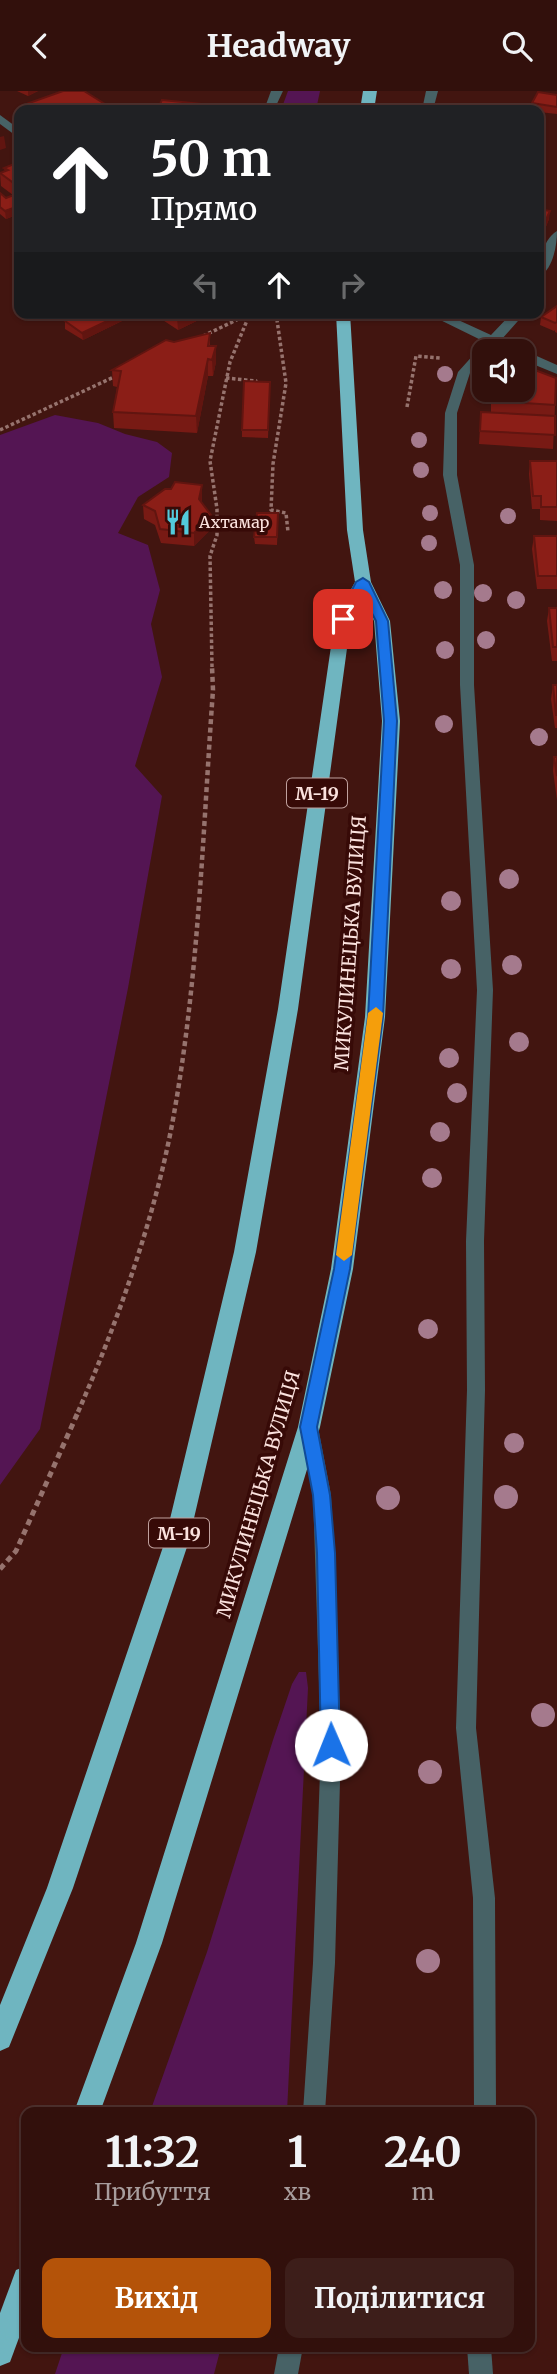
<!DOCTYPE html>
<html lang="uk">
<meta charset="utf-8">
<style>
:root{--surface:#32100c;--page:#3d1e1a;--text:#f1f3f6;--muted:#a89d9d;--line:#4d302d;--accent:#b45309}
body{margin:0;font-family:Merriweather,serif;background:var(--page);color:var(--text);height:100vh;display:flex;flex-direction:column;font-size:26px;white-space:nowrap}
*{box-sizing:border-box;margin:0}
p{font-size:23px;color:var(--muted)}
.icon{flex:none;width:38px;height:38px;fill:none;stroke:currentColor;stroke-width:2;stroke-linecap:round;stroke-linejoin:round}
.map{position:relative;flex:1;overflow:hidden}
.drawer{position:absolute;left:21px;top:2016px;width:514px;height:245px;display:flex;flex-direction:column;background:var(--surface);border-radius:14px;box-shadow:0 2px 5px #0004,0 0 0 2px var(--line)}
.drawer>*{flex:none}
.guide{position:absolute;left:14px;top:14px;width:530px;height:214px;border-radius:14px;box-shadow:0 2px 5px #0004,0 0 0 2px var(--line);background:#202124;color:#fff;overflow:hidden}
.buttons{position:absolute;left:472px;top:248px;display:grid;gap:14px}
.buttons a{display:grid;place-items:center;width:63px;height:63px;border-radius:14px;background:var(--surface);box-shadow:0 2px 5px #0004,0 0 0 2px var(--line);font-size:35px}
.pin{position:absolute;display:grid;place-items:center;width:60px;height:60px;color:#fff;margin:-30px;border-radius:14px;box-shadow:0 4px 10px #0006}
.me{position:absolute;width:77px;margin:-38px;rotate:359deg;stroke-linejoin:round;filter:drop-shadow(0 0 5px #0008)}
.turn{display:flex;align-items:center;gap:24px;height:147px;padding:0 21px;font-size:32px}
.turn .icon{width:91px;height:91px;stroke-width:2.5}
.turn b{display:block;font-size:49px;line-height:60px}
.lanes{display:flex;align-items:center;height:66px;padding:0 21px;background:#0003;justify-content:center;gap:35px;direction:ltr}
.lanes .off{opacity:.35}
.eta{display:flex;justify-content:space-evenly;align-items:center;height:119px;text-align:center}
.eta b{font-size:42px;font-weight:700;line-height:49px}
.primary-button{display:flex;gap:14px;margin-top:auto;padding:14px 21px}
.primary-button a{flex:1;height:80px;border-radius:14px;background:var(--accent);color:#fff;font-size:28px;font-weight:700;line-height:80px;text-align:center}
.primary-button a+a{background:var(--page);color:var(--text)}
header{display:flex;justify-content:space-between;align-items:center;height:91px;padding:0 21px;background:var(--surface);font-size:32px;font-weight:700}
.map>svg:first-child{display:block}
</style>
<header><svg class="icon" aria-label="back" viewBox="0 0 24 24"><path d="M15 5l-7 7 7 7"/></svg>Headway<svg class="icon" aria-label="search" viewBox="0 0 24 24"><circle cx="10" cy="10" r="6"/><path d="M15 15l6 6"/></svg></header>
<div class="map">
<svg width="557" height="2283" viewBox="0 0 557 2283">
<rect width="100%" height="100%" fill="#421510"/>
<g fill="#541553">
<path d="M288,0h32l-4,19h-35z"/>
<path d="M55,324l43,8 27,11 32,8 15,11 -3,24 -31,20 -20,36 30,12 12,45 -9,34 11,53 -27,89 27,30 -34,192 -88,441 -40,56v-1050z"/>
<path d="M299,1581h7l2,16 -21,424h-137l57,-160 66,-212 19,-56z"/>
<path d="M64,2256h157l-7,27h-159z"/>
</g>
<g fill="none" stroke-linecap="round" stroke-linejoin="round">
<g stroke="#96736e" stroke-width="3.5" stroke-dasharray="3.5 2.5" stroke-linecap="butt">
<path d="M276,222l10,70 -13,81 -2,46 15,3 2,19"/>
<path d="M203,245l46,-22"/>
<path d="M226,287l30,3v4"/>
<path d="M407,316l9,-51 24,2"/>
<path d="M0,339l116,-54"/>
<path d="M212,576l-2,-111 7,-21v-26l-7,-48 20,-99 20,-49"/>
</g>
<path stroke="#96736e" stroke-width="4.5" stroke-dasharray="5 3.5" stroke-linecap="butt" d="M78,1321c41,-93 80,-203 97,-304 24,-138 28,-279 38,-418l-1,-24"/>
<path stroke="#96736e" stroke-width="5" stroke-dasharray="6 4.5" stroke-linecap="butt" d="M0,1478l16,-18 63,-141"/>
<path fill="#476266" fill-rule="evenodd" d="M271,0h12l-9,19h-10z"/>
<g fill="#476266" fill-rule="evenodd">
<path d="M426,0h12l-5,19h-11z"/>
<path d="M0,24l19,14v9l-19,-14z"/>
<path d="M557,140c0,15 -4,38 -18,46 0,-15 4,-38 18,-46z"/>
<path d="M426,222h17l48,22 21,-22h13l-24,27 56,25v9l-34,-14v-8h-17l-11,-6 -5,6h-5v5l-15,16 -13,40v62l17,90v120l19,305 -9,251 1,149 -9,338 19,170 1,214h-22l-1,-214 -17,-170 11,-338 -1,-149 11,-251 -17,-305v-120l-17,-90 2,-62 13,-41 27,-30z"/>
<path d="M309,1328l7,2 2,6 13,68 10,250 -6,218 -10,149h-22l10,-149 8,-218 -8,-250 -13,-68 2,-6z"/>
<path d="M279,2256h24l-5,27h-24z"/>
<path d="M467,2256h24l2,27h-24z"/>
</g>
<g fill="#6fb5c0" fill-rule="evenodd">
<path d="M363,0h14l-3,19h-14z"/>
<path d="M336,222h14l13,217 8,52 19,39 10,100 -15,296 -32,252 -33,158 -158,516 -62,169h-26l62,-169 162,-516 33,-158 34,-252 17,-296 -8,-100 -11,-23 -12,21 -53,390 -42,243 -68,292 -115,344 -64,159 -9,4v-46l47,-117 117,-344 70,-292 44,-243 57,-390 20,-37 -8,-52z"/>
<path d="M26,2175v53l-16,43 -10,4v-53l16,-43z"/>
</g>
</g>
<g fill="#a57a8d">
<circle cx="445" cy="283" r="8"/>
<circle cx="419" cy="349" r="8"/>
<circle cx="421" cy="379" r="8"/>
<circle cx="430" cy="422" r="8"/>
<circle cx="508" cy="425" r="8"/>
<circle cx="429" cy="452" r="8"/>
<circle cx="443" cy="499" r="9"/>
<circle cx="483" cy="502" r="9"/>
<circle cx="516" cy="509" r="9"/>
<circle cx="486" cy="549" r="9"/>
<circle cx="445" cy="559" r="9"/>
<circle cx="444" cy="633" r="9"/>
<circle cx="539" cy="646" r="9"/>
<circle cx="509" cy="788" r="10"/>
<circle cx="451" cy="810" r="10"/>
<circle cx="512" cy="874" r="10"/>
<circle cx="451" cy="878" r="10"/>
<circle cx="519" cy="951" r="10"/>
<circle cx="449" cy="967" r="10"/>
<circle cx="457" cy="1002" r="10"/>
<circle cx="440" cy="1041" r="10"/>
<circle cx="432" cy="1087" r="10"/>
<circle cx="428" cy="1238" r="10"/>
<circle cx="514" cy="1352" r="10"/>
<circle cx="506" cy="1406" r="12"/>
<circle cx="388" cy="1407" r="12"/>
<circle cx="543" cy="1624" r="12"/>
<circle cx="430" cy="1681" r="12"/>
<circle cx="428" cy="1870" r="12"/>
</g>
<g fill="#781a14">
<path d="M17,0h21l-10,5z"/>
<path d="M557,4v19l-18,-2v-2h-7v-7z"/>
<path d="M29,12l79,3v4h-78z"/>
<path d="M19,24v11l-4,-3v-7z"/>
<path d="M19,71v52l-13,5 -6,-5v-21l6,5 7,-3 -12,-9 -1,-13 5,-2 -1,-3z"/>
<path d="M539,118l10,10 -6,15 -4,-1z"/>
<path d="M557,215v27l-2,-1v-2l-1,1 -14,-6 1,-8z"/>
<path d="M152,222h61l-35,17z"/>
<path d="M65,230h57l-39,19 -18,-11z"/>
<path d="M210,242v13h6v16l-3,14h-5l-11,57 -83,-5 -1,-16 4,-25 -4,-1 -1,-16 62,-28z"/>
<path d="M527,276l28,38 -2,44 -74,-5 2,-32 10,1v-23h32z"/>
<path d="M270,291l-2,56 -26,-1v-7z"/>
<path d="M530,370h27v60l-17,-1v-11h-8l-3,-35z"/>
<path d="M202,408l-1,4 10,12v14l-17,17 -33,-3 -6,-18 -11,-6 -1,-14z"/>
<path d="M278,430l-1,24 -22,-1 -1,-7z"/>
<path d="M534,445h23v53h-20l-5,-40z"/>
<path d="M549,517h8v53h-5l-5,-40z"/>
<path d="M553,594h4v43h-2l-4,-29z"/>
<path d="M554,666h3v43l-4,-29z"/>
</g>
<g fill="#611510">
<path d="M28,0h10l-10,5z"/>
<path d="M108,15v4h-11z"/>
<path d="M4,45l2,12 -6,2v-13z"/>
<path d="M19,115v8l-13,5 -1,-8z"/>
<path d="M550,120l-1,8 -6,15v-8z"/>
<path d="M185,222h28l-35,17 -1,-13z"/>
<path d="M122,223v7l-39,19 -1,-7z"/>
<path d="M216,255v16l-3,14 -1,-16z"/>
<path d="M208,268v17l-11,57 -1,-17z"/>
<path d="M202,394v14l-3,13v-13z"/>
<path d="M211,424v14l-17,17v-13z"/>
</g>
<g fill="#8b1e17" stroke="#611510" stroke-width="2">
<path d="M63,0h21l24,15 -11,4h-58l-10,-7z"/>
<path d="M538,1l19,3v12l-25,-4z"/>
<path d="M162,9l41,4 -3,6h-43z"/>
<path d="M19,71v25l-19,-14 8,-3 -4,-2z"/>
<path d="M0,102l6,5 10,-4 3,2v10l-14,5 -5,-4z"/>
<path d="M539,118l11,2 -7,15h-4z"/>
<path d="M557,215v16l-2,1 -14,-6z"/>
<path d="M81,222h40l1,1 -40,19 -17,-12z"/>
<path d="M171,222h14l-8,4z"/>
<path d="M210,242l-2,13h8l-4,14 -4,-1 -12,57 -83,-4 8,-41 -9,-1 54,-30 8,2z"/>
<path d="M523,271h3l1,5 29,11 -1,27 -62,-4v-11h30z"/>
<path d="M244,290l26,1 -2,48h-26z"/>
<path d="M481,321l74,4v19l-75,-4z"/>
<path d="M530,370h27v46h-16v-11h-8z"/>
<path d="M175,391l27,3 -3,14 12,16 -17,18 -34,-4 -5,-18 -12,-6 22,-16h6z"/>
<path d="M257,422h21l-1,24h-23z"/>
<path d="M534,445h23v40h-19z"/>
<path d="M549,517h8v39h-4z"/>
<path d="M553,594h4v30h-1z"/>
<path d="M554,666h3v19z"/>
</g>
<path fill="#1a73e8" stroke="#114b97" stroke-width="2" d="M363,487l6,4 19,39 9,100 -14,296 -33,252 -33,158 13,68 5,58 5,192 -3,6 -6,3 -7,-3 -3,-6 -4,-192 -4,-58 -13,-68 34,-158 34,-252 16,-296 -8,-100 -14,-27 -14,28h-10l-1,-3 19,-37z"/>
<path fill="#f59e0b" d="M376,916l7,6 -31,242 -8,6 -8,-6 32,-242z"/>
<defs>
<g id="restaurant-bare" transform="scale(2.1)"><path d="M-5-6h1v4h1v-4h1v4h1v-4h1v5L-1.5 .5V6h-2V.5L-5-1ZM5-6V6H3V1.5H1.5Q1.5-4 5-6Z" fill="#53cadc" stroke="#370a07" stroke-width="2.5" paint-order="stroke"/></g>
</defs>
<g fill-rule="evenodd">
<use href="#restaurant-bare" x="178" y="431"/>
</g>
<g text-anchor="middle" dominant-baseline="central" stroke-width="7" stroke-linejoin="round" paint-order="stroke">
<g font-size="16" fill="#fbe2de" stroke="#370a07" text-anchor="start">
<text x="199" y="431">Ахтамар</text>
</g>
<g fill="#370a07" stroke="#c0a19e" stroke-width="2">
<rect x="287" y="687.5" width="60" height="29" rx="5"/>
<rect x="149" y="1427.5" width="60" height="29" rx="5"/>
</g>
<g font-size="18" font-weight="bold" fill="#fbe2de">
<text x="317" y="702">М-19</text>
<text x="179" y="1442">М-19</text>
</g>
<g font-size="19" fill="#fbe2de" stroke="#370a07">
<text transform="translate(350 852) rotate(-86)">МИКУЛИНЕЦЬКА ВУЛИЦЯ</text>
<text transform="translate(258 1403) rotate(-74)">МИКУЛИНЕЦЬКА ВУЛИЦЯ</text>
</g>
</g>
</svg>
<div class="buttons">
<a><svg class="icon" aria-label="sound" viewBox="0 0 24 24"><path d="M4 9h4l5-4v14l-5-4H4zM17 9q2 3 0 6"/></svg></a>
</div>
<div class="pin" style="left:343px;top:528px;background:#d93025"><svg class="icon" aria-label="arrive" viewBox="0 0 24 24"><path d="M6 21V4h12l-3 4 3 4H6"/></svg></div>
<svg class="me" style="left:331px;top:1654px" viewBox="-20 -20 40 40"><circle r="19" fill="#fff"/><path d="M0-13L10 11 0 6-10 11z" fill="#1a73e8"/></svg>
<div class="guide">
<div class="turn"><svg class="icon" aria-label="ahead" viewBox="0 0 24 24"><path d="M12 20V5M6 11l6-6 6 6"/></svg><div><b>50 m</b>Прямо</div></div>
<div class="lanes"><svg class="icon off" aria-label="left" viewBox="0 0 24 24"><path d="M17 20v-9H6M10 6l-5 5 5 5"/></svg><svg class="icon" aria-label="ahead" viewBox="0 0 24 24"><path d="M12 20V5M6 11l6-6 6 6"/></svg><svg class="icon off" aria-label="right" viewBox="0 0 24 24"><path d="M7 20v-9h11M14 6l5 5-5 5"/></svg></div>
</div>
<section class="drawer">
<div class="eta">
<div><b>11:32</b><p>Прибуття</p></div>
<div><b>1</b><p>хв</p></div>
<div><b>240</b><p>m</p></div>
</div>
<div class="primary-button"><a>Вихід</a><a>Поділитися</a></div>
</section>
</div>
